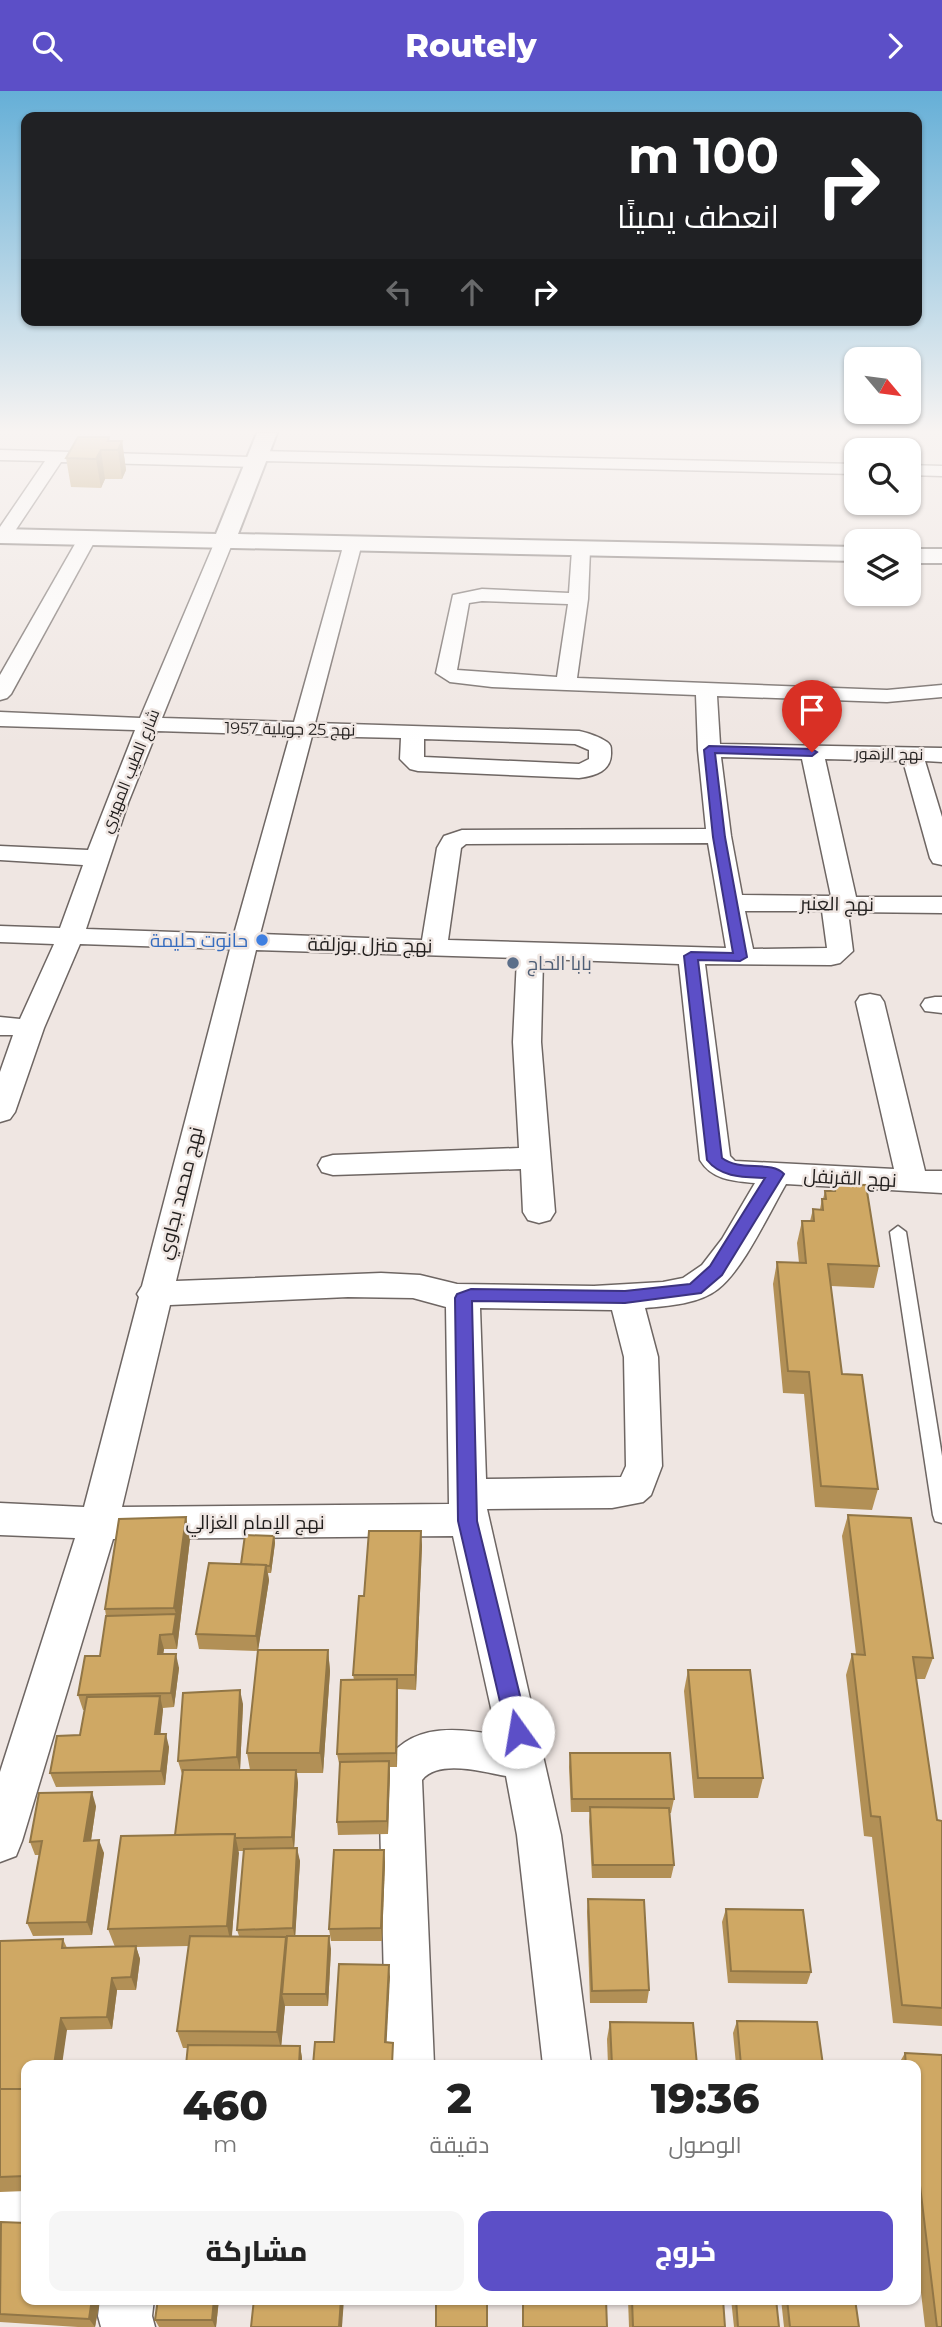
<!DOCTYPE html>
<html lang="ar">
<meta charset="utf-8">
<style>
:root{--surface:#fff;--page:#f6f6f6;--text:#222;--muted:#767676;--accent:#5c4fc7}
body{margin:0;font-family:Montserrat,Cairo,sans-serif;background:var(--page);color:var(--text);direction:rtl;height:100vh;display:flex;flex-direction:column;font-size:26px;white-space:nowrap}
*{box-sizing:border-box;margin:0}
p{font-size:23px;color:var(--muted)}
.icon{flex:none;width:38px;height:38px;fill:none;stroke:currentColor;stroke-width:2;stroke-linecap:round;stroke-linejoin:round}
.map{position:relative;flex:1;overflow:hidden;direction:ltr}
.drawer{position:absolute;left:21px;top:1969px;width:900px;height:245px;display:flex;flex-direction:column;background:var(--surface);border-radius:14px;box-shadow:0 2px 5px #0004;direction:rtl}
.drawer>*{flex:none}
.banner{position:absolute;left:21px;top:21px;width:901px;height:214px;border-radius:14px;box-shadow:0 2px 5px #0004;direction:rtl;background:#202124;color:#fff;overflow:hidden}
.needle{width:46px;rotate:119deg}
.tools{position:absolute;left:844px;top:256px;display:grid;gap:14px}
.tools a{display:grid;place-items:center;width:77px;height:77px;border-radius:14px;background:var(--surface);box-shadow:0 2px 5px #0004;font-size:35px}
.pin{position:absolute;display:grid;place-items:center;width:60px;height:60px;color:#fff;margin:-72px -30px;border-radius:50% 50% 50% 0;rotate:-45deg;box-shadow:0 0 7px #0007}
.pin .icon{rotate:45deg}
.me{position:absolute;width:77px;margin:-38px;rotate:347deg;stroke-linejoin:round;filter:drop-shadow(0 0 5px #0008)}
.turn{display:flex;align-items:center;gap:24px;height:147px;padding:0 28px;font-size:32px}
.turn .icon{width:91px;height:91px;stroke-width:2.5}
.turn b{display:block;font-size:49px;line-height:60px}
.lanes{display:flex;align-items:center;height:66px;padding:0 28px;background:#0003;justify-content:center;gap:35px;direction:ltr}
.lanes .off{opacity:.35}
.eta{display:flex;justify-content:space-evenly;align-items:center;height:119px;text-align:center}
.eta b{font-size:42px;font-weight:800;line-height:49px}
.button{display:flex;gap:14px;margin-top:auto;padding:14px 28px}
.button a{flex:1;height:80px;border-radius:14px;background:var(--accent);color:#fff;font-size:28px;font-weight:800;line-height:80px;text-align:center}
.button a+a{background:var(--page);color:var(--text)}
header{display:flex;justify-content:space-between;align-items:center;height:91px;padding:0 28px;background:var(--accent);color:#fff;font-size:32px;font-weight:800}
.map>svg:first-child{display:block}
</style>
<header><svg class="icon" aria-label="forward" viewBox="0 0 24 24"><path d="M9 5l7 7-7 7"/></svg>Routely<svg class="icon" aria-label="search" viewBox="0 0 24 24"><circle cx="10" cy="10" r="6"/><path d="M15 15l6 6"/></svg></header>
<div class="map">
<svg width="942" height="2236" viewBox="0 0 942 2236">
<rect width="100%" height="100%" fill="#efe6e2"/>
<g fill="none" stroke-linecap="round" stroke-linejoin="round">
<g stroke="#6e6663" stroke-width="3">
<path id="service" d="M898,1135l8,6 36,224v67l-7,-2 -2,-6 -43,-283z"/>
</g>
<g stroke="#6e6663" stroke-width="3">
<g id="minor">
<path d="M0,359l250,7 2,-4 6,-2 598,13v10l-592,-13 -2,5 -6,1 -195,-5 -52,78 -9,1v-14l45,-66 -45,-1z"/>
<path d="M908,374l34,1v10l-34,-1z"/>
<path d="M88,441l9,5 -86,157 -4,4 -7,2v-25l79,-138z"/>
<path d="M225,443l9,5 -72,179 132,4 50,-179 9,-5 9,5 -47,180 264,8c9,2 21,6 28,11 4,3 4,5 4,10 1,19 -16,24 -32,26l-161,-7 -8,-2 -10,-10 1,-21 -89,-2 -52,198 162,6 15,-92 7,-12 18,-6 244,-1 -8,-79 -2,-55 -204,-8 -42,-5 -14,-9 17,-78 29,-6 87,4 3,-43 3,-4 6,-1 9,5 -2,49 -11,79 310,12 55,-5v12l-55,5 -170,-6 3,48 222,4v14l-17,-1 17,56v48l-9,-2 -3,-5 -27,-97 -78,-2 31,138h86v16l-94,-1 5,39 -13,12 -9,2 -126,-1 25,192 5,5 159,8 -38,-167 4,-6 10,-2 10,2 4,6 41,169h17v22l-156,-9c-17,29 -43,86 -68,105 -19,15 -50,17 -73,19l13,49 4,109 -11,29 -8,7 -31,6 -125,1 74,326 30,230h-48l-26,-230 -11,-59c-24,-4 -67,-17 -84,4l12,285h-48l-7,-290c22,-51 70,-49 118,-40l-44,-199 -340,3 -91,302 -6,15 -16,6v-90l75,-234 -75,-3v-32l84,4 55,-210 -2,-3 5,-8 88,-337 -150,-5 -36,84 -29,84 -5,7 -10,3v-50l13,-37h-13v-18l20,2 34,-75 -54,-2v-16l60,2 23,-63 -83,-5v-14l88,4 47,-120 -135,-4v-14l140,6 76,-179zM482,510l86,3 -11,73 -100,-7 12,-67zM157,640l133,4 -56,199 -148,-5 42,-126zM424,648l151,5 14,6v9l-10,5 -155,-7zM721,666l81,2 29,137 -89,-1 -11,-59zM708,752l18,105 -278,-8 13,-92 5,-4zM745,820h77l5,37 -74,1zM256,859l261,8 -4,84 6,106 -186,7 -11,3 -4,7 4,7 11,3 188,-6 2,43 5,8 11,3 11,-3 5,-8 -14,-170 2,-83 136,5 21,196c12,20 33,21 55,23l-33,56 -20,26 -19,13 -20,4 -69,4 -137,-2 -37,-9 -39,-2 -205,8zM348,1206l65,1 33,9 3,197 -327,3 48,-202zM480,1217l132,2 12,47 2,109 -5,11 -135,2z"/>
<path d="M935,906h7v16l-17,-2 -4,-6 4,-6z"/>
<path d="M26,2087v52l-26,1v-52z"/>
<path d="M100,2208h54l-2,17 3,11h-54l-3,-11z"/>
</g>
</g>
<g stroke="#6e6663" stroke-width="4">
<g id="tertiary">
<path d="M257,342h20l-39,101 618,13v14l-856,-18v-14l216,5z"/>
<rect x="908" y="458" width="34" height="14"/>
</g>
</g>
<use href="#service" fill="#fff" fill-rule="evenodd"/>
<use href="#minor" fill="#fff" fill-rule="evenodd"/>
<use href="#tertiary" fill="#fff" fill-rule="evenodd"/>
</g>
<g fill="#b29056" fill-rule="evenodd">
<path d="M110,350h12l4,29 -4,9h-17l-4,9 -30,-1 -5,-29z"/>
<path d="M834,1093l45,82 -5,22 -43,-2 11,88 36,115 -6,21 -57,-3 -11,-113 -21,-1 -10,-109 4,-22 22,1 -2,-20 5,-22h8l3,-12h7l2,-10h1l2,-8h7z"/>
<path d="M848,1424l85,143 -8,21h-9l21,141 5,1v205l-49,-3 -21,-186 -8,-1 -18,-161 6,-21h4l-14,-118z"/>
<path d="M186,1426l4,22 -13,110h-13l-1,5 16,14 -5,39 -11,1 -3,26 9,13 -4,38 -109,2 -6,-14 30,-38 5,-25h-2l-5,-15 22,-39 6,-40 -1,-7z"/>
<path d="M274,1445l1,7 -4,30h-3l1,7 -11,70h70l2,21 -7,102h-26l1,10 -4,65 6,13 -5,75 36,13 -3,57h-43l-4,40h19l2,12v7h-116l2,-17h-5l-6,-17 12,-85 -53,1 4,12 -4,31h-19l-5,39 -45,1 -41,35v126l-26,1v-251l63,-2 4,9 48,-1 -7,-18 67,-94 7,-61 -4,-13 65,-57 -3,66h10l-3,-17 11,-102 -59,-2 -3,-15 45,-70zM238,1760h6l-7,79 2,6h-7z"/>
<path d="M422,1454l-6,145 -18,-1 -1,78h-7l-2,67 -50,1 -1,-13 3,-54 -3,-14 17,-74 -1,-5 11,-79z"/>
<path d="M688,1579l75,108 -5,20h-64l-10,-107z"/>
<path d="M570,1662l104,46 -3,14h-2l5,52 -3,13h-79l-3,-57 1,-9h-19l-2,-45z"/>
<path d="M96,1715l-5,34 13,13 -12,82 -59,1 -6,-13 12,-68h-4l-5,-13z"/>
<path d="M384,1759l1,13 -3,78h-51l-2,-12z"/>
<path d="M588,1808l61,91 -2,13h-57l-3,-91z"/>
<path d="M726,1818l85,63 -4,12 -79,-1 -6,-61z"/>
<path d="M737,1930l86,44h-87l-3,-32z"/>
<path d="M610,1931l87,43h-89l-1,-26z"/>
<path d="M905,1962l37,2v272h-17l-10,-86v-176h-17z"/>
<path d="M0,2133l100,75 -5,28h-17l-78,-5z"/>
<path d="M158,2208h61l-3,28h-57l-4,-7z"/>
<path d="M628,2208h95l2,28h-96z"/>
<path d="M731,2208h45l3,28h-45z"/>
<path d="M781,2208h74l4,28h-75z"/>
</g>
<g fill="#917646">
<path d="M122,350l4,29 -4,9 -4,-29z"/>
<path d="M101,359l4,29 -4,9 -5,-29z"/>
<path d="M186,1426l4,22 -13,110 -4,-15 3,-20 -2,-6z"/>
<path d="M421,1440l1,14 -6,145 -1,-15z"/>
<path d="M274,1445l1,7 -4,30 -1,-7z"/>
<path d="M266,1474l3,15 -11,71 -2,-15z"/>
<path d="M160,1544l4,14 -3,20 -3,-15z"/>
<path d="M328,1559l2,21 -7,102 -3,-20z"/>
<path d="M176,1563l3,14 -5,39 -3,-14z"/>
<path d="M397,1588l1,14 -1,74 -1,-14z"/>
<path d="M240,1599l3,14 -3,67 -3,-14z"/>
<path d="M160,1605l3,14 -4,38 -4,-14z"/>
<path d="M166,1643l3,13 -4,38 -4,-14z"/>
<path d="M389,1670l1,14 -2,59 -1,-13z"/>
<path d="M296,1679l2,13 -4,67 -2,-13z"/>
<path d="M92,1701l4,14 -7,48 -5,-13z"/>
<path d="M235,1743l4,19 -8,91 -4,-18z"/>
<path d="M99,1749l5,13 -12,82 -5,-13z"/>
<path d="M297,1757l3,13 -5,79 -2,-12z"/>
<path d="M384,1759l1,13 -3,78 -1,-13z"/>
<path d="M329,1845l2,13 -3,57 -2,-12z"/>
<path d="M286,1846l3,18 -7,39 3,12 -4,43 -4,-17z"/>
<path d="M136,1855l4,13 -4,31 -5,-13z"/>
<path d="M389,1874l1,12 -4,77 -1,-12z"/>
<path d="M112,1887l5,12 -5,39 -5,-12z"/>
<path d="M61,1927l6,12 -5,35h-8z"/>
<path d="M300,1955l2,12v7h-3z"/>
<path d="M92,2208h8l-5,28 -6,-8z"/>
<path d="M214,2208h5l-3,28h-1l-3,-7z"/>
<path d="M341,2208h3l-2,28h-3z"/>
</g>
<g fill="#cfa864" stroke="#917646" stroke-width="2">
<path d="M78,346h31l-1,4h14l-4,9h-17l-5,9 -30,-1z"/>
<path d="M834,1093l32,1 13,81 -51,-2 14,110 20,1 16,114 -57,-3 -12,-114 -21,-1 -11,-109 29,1 -4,-42h12l-1,-12 10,1 -1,-11h4l-1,-8h10z"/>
<path d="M848,1424l63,3 22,140 -20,-1 24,163 5,1v187l-40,-3 -22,-188 -9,-1 -19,-162 13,1z"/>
<path d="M186,1426l-12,91 -69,1 14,-90z"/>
<path d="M369,1440h52l-6,144h-62l6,-79h5z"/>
<path d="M245,1444l29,1 -4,30 -29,-2z"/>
<path d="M209,1472l57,2 -10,71 -60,-2z"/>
<path d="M176,1523l-3,20 -13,1 -2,19h18l-5,39 -93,2 7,-39h15l6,-40z"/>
<path d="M258,1559h70l-8,103h-73z"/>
<path d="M688,1579h62l13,108h-65z"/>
<path d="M397,1588l-1,74 -59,1 4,-74z"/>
<path d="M240,1599l-3,67 -59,4 5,-68z"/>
<path d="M160,1605l-5,38h11l-5,37 -111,2 7,-37 23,-1 7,-38z"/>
<path d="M570,1662h100l4,46h-102z"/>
<path d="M389,1670l-2,60 -50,1 3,-60z"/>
<path d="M183,1679h113l-4,67 -57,1v-4l-60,1z"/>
<path d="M92,1701l-8,49 15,-1 -12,82 -60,1 15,-82 -12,1 9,-49z"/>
<path d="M590,1716l79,1 5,57h-81z"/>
<path d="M235,1743l-8,92 -119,3 13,-93z"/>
<path d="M297,1757l-4,80 -56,2 7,-81z"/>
<path d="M334,1759h50l-3,78 -52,1z"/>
<path d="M588,1808l56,1 5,90 -57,1z"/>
<path d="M726,1818l77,1 8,62 -80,-1z"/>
<path d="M190,1845l96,1 -9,95 -100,-1z"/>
<path d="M287,1845h42l-3,58h-44z"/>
<path d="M63,1848l-1,9 74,-2 -5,31 -19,1 -5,39 -46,1 -7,47h-28v24h-26v-148z"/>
<path d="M339,1873l50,1 -4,77 8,1 -1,22h-79l2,-23h19z"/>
<path d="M737,1930l80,1 6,43h-82z"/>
<path d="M610,1931l83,1 4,42h-85z"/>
<path d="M188,1954l112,1 -1,19h-113z"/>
<path d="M905,1962l37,2v272h-5l-22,-183v-79h-9z"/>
<path d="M0,1998h26v87l-26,1z"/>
<path d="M1,2131l25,1v76h66l-3,20 -89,-5z"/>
<path d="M158,2208h56l-2,21h-57z"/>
<path d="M254,2208h87l-2,28h-88z"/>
<rect x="436" y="2208" width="51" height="28"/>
<path d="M523,2208h83l1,28h-84z"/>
<path d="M632,2208h91l2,28h-92z"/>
<path d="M736,2208h40l3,28h-41z"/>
<path d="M787,2208h68l4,28h-69z"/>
</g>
<linearGradient id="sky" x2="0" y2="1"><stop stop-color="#65afd7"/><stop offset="0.52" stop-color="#f8f4f2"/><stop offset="1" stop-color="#f8f4f2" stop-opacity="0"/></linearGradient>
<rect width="942" height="655" fill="url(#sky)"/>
<path fill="#5c4fc7" stroke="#3c3381" stroke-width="2" d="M709,655l103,3 5,3 -5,4 -97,-3 10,84 22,120 -7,4 -42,-1 24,198c18,14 49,2 62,16l-62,101 -21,18 -76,10 -153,-2 5,220 52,211 -4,7 -7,3 -7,-3 -4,-7 -49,-211 -3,-223 2,-4 14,-5 154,2 65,-7 20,-18 55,-88c-20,-1 -44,0 -58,-18l-23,-204 7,-4 42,1 -20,-116 -9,-87z"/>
<circle fill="#3f7fe0" stroke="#efe6e2" stroke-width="2.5" cx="262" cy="849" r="7"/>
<circle fill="#5c6f8a" stroke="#efe6e2" stroke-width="2.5" cx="513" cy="872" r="7"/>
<g text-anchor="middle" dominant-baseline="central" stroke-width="5" stroke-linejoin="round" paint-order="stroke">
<g font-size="16" fill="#23201f" stroke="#efe6e2">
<text transform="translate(290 638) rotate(1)">نهج 25 جويلية 1957</text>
<text transform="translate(889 663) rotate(1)">نهج الزهور</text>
<text transform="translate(130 680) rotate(-68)">شارع الطيب المهيري</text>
</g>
<g font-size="19" fill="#23201f" stroke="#efe6e2">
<text transform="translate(837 813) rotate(1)">نهج العنبر</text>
<text transform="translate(370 854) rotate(1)">نهج منزل بوزلفة</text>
<text transform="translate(850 1087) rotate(3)">نهج القرنفل</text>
<text transform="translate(180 1102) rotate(-76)">نهج محمد بجاوي</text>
<text x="255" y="1431">نهج الإمام الغزالي</text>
</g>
<g font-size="19" fill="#366cbe" stroke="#efe6e2" text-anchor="end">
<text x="248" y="849">حانوت حليمة</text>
</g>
<g font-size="19" fill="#4e5e75" stroke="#efe6e2" text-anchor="start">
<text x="527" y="872">بابا الحاج</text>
</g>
</g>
</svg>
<div class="tools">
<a><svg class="needle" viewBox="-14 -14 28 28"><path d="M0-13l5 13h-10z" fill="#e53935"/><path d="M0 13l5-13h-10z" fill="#767676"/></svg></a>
<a><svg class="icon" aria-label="search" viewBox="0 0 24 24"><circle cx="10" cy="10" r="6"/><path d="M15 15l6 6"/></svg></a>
<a><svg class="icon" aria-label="layers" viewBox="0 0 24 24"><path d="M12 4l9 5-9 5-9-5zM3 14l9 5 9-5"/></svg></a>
</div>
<div class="pin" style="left:812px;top:661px;background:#d93025"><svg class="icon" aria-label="arrive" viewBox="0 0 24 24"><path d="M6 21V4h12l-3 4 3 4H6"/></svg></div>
<svg class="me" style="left:518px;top:1641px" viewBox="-20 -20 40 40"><circle r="19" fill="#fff"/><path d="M0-13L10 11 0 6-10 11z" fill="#5c4fc7"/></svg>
<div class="banner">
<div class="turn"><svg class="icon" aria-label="right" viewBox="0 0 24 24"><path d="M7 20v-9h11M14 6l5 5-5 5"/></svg><div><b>100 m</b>انعطف يمينًا</div></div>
<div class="lanes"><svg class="icon off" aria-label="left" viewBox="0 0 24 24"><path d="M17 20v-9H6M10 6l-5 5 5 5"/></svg><svg class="icon off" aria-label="ahead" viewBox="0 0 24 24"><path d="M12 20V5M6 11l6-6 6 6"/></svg><svg class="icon" aria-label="right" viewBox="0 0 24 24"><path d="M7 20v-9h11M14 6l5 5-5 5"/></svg></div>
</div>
<section class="drawer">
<div class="eta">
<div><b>19:36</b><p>الوصول</p></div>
<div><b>2</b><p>دقيقة</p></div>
<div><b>460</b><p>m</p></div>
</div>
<div class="button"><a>خروج</a><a>مشاركة</a></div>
</section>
</div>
